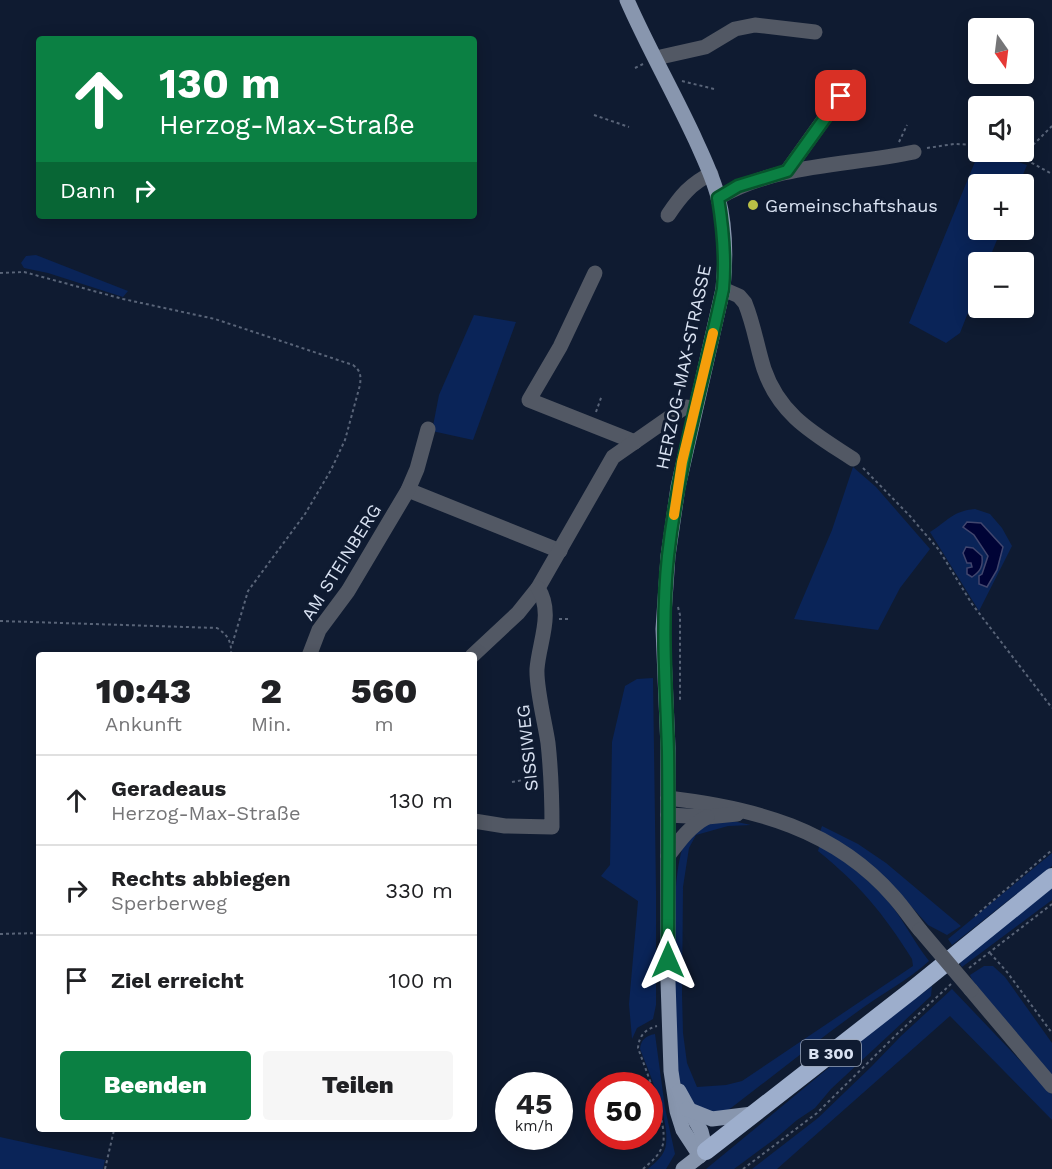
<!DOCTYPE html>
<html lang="de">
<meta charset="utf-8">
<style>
:root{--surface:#fff;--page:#f6f6f6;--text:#202124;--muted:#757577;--line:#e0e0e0;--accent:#0b8043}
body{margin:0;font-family:"Work Sans",sans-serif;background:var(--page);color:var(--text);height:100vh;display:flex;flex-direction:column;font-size:22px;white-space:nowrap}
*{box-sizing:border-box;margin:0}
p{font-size:20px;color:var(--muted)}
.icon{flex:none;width:33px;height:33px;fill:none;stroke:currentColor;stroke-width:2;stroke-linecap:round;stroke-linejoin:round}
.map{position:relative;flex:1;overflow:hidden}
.side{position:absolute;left:36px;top:652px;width:441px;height:480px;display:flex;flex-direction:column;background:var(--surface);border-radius:6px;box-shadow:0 3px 15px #0003}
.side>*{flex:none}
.hud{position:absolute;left:36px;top:36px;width:441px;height:183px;border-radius:6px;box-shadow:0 3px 15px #0003;background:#0b8043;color:#fff;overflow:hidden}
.needle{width:39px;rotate:166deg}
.controls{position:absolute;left:968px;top:18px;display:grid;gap:12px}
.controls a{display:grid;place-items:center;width:66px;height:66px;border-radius:6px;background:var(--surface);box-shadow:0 3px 15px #0003;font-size:30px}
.speed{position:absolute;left:495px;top:1072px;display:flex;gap:12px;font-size:30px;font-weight:700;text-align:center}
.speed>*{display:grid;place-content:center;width:78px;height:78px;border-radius:50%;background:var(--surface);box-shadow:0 3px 15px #0003;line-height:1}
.speed small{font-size:15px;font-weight:400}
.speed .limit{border:9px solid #d22;background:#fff;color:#111}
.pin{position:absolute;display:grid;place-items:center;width:51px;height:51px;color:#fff;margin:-26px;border-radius:12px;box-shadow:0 3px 9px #0006}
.me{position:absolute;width:66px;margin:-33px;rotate:0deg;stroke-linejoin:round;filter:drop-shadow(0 0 4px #0008)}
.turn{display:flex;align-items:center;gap:21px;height:126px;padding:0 24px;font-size:27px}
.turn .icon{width:78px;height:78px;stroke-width:2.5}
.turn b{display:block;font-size:42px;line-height:51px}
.then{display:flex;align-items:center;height:57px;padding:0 24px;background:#0003;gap:12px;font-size:22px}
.eta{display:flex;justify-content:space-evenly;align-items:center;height:102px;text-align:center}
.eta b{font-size:36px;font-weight:800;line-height:42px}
.cta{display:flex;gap:12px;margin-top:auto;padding:12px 24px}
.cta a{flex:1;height:69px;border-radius:6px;background:var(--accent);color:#fff;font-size:24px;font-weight:800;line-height:69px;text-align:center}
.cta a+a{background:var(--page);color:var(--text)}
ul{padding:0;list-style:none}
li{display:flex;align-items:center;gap:18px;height:90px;padding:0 24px;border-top:2px solid var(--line)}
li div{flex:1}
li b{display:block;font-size:22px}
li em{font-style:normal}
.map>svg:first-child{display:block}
</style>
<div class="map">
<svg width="1052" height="1169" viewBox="0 0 1052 1169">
<rect width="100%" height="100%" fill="#0f1b31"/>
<g fill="#0a2458">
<path d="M979,152h9l39,13 -8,19h-41v46h23l-13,32h-10v25l-18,46 -14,10 -37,-20z"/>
<path d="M36,255l92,36 -5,6 -75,-24 -24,-5 -3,-5 5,-7z"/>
<path d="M474,315l42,7 -43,118 -41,-9 7,-36z"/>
<path d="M853,467l23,20 54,62 -30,39 -22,42 -84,-11 38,-89z"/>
<path d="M975,509l15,5 12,14 10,18 -33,65 -49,-79c18,-11 22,-21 45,-23z"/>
<path d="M653,678l3,213v114l-3,14 -16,9 -5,11 -3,-35 9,-103 -37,-25 9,-11 2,-123 13,-56 12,-7z"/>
<path d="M728,820l23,5 -23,1 -32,9 -7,13 -6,39 -1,107 1,39 4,30 10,24 29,-2 16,-4 171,-115 -1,-7c-29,-46 -52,-74 -94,-108l2,-7c24,17 50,35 69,58 15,19 25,40 40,59 -22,20 -48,33 -72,51 -43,31 -84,64 -126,96l-10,6 -20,-1c-13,-15 -21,-24 -24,-43 -6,-30 -3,-62 -3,-92 1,-32 -3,-114 13,-140 9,-13 27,-15 41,-18z"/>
<path d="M822,826l36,18 28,19 75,63 -14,9 -19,-10 -28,-31 -80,-62z"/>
<path d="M1052,853v13l-100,79 -4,-6z"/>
<path d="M1052,888v12l-90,67 -2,-3 2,-6z"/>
<path d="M984,966h9l12,11 47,66v36l-80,-99 -2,-5z"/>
<path d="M932,986l-1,10 -100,93 -16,19 -18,12 -21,18 -42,31h-28l177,-146z"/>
<path d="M952,989l100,105v26l-102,-104 -173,153h-25l66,-51 53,-51 30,-31z"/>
<path d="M655,1034l10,74 10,46 -9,15h-18c8,-7 17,-14 18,-25 4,-23 -17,-72 -26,-95 1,-9 5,-13 15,-15z"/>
<path d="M0,1137l105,23 -2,9h-103z"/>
</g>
<g fill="#000336" stroke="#41466e" stroke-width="1.5">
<path d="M967,522l14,1 22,24 -6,23 -10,17 -8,-3v-8l3,-2 6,-18 -14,-21 -11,-8z"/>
<path d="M966,547l7,1 9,8c1,10 -1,15 -10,21l-5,-3v-6l5,-1 -1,-4h-4l-4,-10z"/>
</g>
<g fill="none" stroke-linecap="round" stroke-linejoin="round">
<g stroke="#596478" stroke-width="2" stroke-dasharray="3 3" stroke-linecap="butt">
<path d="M635,68l8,-4"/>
<path d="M682,81l32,8"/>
<path d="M594,115l35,12"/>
<path d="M899,142l8,-17"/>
<path d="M927,148l27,-4 24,1"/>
<path d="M1009,152l12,5 31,-31"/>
<path d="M1021,157l31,17"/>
<path d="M0,273l24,-1 99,27 92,20 138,46c8,6 8,11 7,20l-15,55 -14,30 -26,44 -57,77 -16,54"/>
<path d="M596,412l6,-17"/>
<path d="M863,468l46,47 30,35 33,54 80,104"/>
<path d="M678,607l2,8v85"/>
<path d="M559,619h9"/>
<path d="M0,621l217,7c11,7 15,14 14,28"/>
<path d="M512,782l27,-5"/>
<path d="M975,916l77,-66"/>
<path d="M0,934l39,-1"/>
<path d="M990,953l17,19 45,61"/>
<path d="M969,968l83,-64"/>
<path d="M105,1169l9,-39"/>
<path d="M643,1169c8,-7 17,-14 20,-25 5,-20 -18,-76 -25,-96 1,-13 8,-19 19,-22"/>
<path d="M743,1169l74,-56 81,-80 53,-49"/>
</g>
<g stroke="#525864" stroke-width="15">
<path d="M656,58l49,-11 30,-18 20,-4 60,7"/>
<path d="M787,171l67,-94"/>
<path d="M718,198c60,-35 130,-32 196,-46"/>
<path d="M668,215c12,-18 23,-32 43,-41"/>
<path d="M595,273l-35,74 -31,53 106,42"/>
<path d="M723,289l16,7 6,7c9,22 12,44 19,66 16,47 51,65 89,90"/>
<path d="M408,490l152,61"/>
<path d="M309,656l10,-26 29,-39 60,-101 9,-21 11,-40"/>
<path d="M472,656l46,-43 20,-25 75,-131 63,-44 9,-6 10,1"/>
<path d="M668,798c86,10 167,31 226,99 9,10 17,22 26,33"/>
<path d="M668,815l39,2 30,-3"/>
<path d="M474,821l31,5 47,1c0,-28 -1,-56 -4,-84 -3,-20 -12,-55 -11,-74 2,-27 17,-56 1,-81"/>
<path d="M668,856c12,-16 22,-30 39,-39"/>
<path d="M971,990l81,96"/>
</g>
<g stroke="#8896ae" stroke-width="15">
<path d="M627,0c21,48 47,93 69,141 8,18 17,36 22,56 8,30 8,61 5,92l-45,198 -10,69 -5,73 5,119v233l3,90 6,40 6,19 17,26"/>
<path d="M679,1091l22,40 5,20 -23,18"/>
<path d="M687,1109l25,10 40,-5"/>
</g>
<path stroke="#9daecc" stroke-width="18" d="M706,1151l205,-160 141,-114"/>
<path stroke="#525864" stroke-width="15" d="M920,930l51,60"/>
</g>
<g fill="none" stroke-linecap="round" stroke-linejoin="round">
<g stroke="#07532c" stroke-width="15">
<path id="route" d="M668,960c0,-69 1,-139 0,-209 -2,-65 -7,-130 0,-195 10,-91 36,-178 55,-267 3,-32 0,-60 -5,-91l20,-12 49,-15 54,-75"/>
</g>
<use href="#route" stroke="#0b8043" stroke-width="10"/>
<path stroke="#f59e0b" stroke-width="10" d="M674,515l8,-53 31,-129"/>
</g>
<circle fill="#bac046" stroke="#0f1b31" stroke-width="2" cx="753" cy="205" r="6"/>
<g text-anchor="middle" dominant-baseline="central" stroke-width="6" stroke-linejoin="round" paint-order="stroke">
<rect fill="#0f1b31" stroke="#9ca6b8" stroke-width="1.5" x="801" y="1040" width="60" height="26" rx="4.5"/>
<g font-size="16" font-weight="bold" fill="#d9e2f2">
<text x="831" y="1053">B 300</text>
</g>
<g font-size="18" fill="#d9e2f2" stroke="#0f1b31" text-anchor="start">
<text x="765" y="205">Gemeinschaftshaus</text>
</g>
<g font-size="18" fill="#d9e2f2" stroke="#0f1b31">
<text transform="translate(683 367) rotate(-78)">HERZOG-MAX-STRASSE</text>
<text transform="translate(341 562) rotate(-58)">AM STEINBERG</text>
<text transform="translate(527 748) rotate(-96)">SISSIWEG</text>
</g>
</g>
</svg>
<div class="controls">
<a><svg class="needle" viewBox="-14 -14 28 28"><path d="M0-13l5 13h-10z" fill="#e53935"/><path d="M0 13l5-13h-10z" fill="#757577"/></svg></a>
<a><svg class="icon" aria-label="sound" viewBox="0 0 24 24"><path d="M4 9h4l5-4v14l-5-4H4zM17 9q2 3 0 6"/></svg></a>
<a>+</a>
<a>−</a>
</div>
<div class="speed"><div>45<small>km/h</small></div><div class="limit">50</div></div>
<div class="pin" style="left:841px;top:96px;background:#d93025"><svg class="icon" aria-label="arrive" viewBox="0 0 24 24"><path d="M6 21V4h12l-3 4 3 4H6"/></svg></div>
<svg class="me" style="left:668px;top:960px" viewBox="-20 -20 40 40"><path d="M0-17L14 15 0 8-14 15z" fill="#0b8043" stroke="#fff" stroke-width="4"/></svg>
<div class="hud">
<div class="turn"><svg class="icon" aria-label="ahead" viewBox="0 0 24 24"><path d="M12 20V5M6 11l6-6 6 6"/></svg><div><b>130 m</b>Herzog-Max-Straße</div></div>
<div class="then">Dann<svg class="icon" aria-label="right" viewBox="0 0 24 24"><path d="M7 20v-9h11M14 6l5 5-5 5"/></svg></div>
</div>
<section class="side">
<div class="eta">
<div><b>10:43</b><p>Ankunft</p></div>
<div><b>2</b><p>Min.</p></div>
<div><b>560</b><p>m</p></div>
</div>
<ul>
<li><svg class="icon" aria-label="ahead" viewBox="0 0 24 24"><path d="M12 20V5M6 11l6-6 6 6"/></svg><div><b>Geradeaus</b><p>Herzog-Max-Straße</p></div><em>130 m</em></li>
<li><svg class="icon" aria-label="right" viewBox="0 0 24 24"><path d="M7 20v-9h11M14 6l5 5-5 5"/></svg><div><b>Rechts abbiegen</b><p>Sperberweg</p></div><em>330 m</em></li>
<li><svg class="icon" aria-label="arrive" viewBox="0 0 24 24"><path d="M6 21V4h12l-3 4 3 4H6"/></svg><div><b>Ziel erreicht</b></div><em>100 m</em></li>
</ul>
<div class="cta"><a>Beenden</a><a>Teilen</a></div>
</section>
</div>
